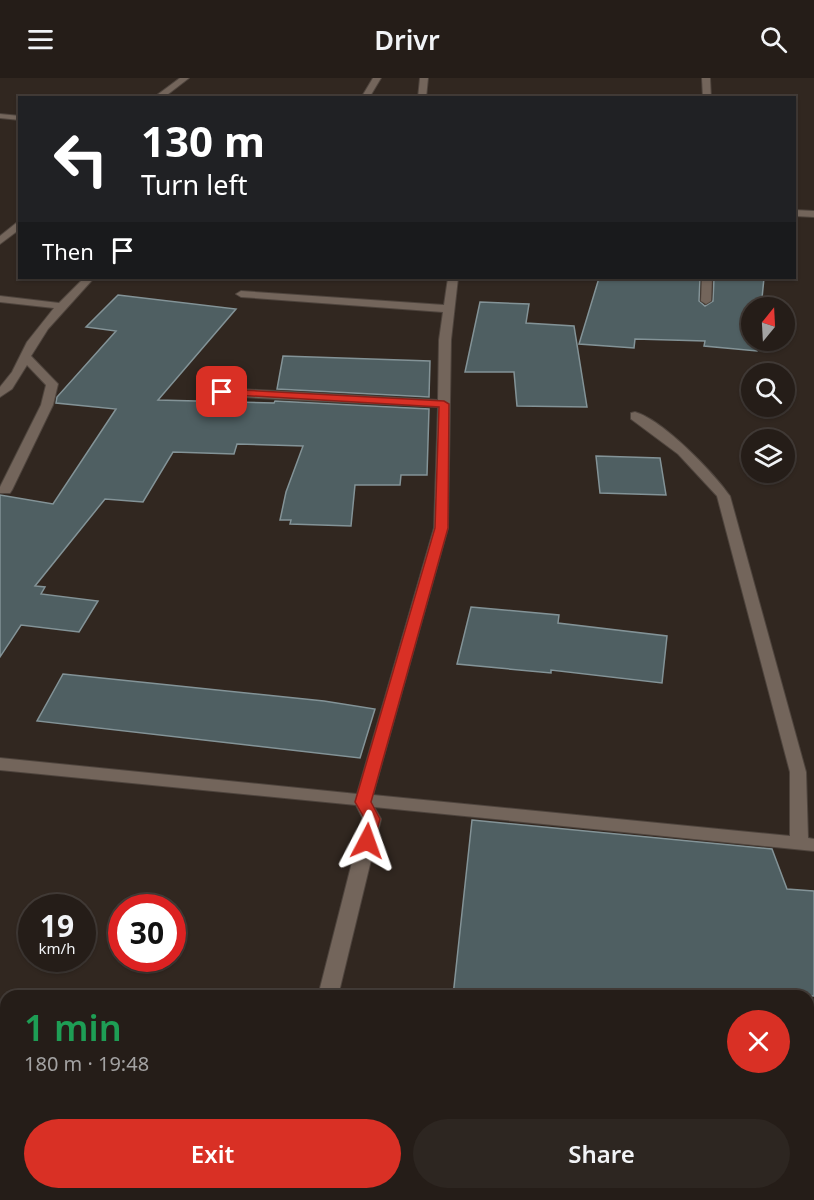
<!DOCTYPE html>
<meta charset="utf-8">
<style>
:root{--surface:#251d18;--page:#2d2621;--text:#f1f3f6;--muted:#a3a2a2;--line:#423b37;--accent:#d93025}
body{margin:0;font-family:"Noto Sans",sans-serif;background:var(--page);color:var(--text);height:100vh;display:flex;flex-direction:column;font-size:22px;white-space:nowrap}
*{box-sizing:border-box;margin:0}
p{font-size:20px;color:var(--muted)}
.icon{flex:none;width:33px;height:33px;fill:none;stroke:currentColor;stroke-width:2;stroke-linecap:round;stroke-linejoin:round}
.map{position:relative;flex:1;overflow:hidden}
.details{position:absolute;left:0px;top:912px;width:814px;height:210px;display:flex;flex-direction:column;background:var(--surface);border-radius:18px 18px 0 0;box-shadow:0 2px 4px #0004,0 0 0 2px var(--line)}
.details>*{flex:none}
.guide{position:absolute;left:18px;top:18px;width:778px;height:183px;border-radius:0px;box-shadow:0 2px 4px #0004,0 0 0 2px var(--line);background:#202124;color:#fff;overflow:hidden}
.needle{width:39px;rotate:18deg}
.controls{position:absolute;left:741px;top:219px;display:grid;gap:12px}
.controls a{display:grid;place-items:center;width:54px;height:54px;border-radius:50%;background:var(--surface);box-shadow:0 2px 4px #0004,0 0 0 2px var(--line);font-size:30px}
.speed{position:absolute;left:18px;top:816px;display:flex;gap:12px;font-size:30px;font-weight:700;text-align:center}
.speed>*{display:grid;place-content:center;width:78px;height:78px;border-radius:50%;background:var(--surface);box-shadow:0 2px 4px #0004,0 0 0 2px var(--line);line-height:1}
.speed small{font-size:15px;font-weight:400}
.speed .limit{border:9px solid #d22;background:#fff;color:#111}
.pin{position:absolute;display:grid;place-items:center;width:51px;height:51px;color:#fff;margin:-26px;border-radius:12px;box-shadow:0 3px 9px #0006}
.me{position:absolute;width:66px;margin:-33px;rotate:4deg;stroke-linejoin:round;filter:drop-shadow(0 0 4px #0008)}
.turn{display:flex;align-items:center;gap:21px;height:126px;padding:0 24px;font-size:27px}
.turn .icon{width:78px;height:78px;stroke-width:2.5}
.turn b{display:block;font-size:42px;line-height:51px}
.then{display:flex;align-items:center;height:57px;padding:0 24px;background:#0003;gap:12px;font-size:22px}
.round{display:grid;place-items:center;flex:none;width:63px;height:63px;border-radius:32px;background:var(--page)}
.head{display:flex;align-items:center;justify-content:space-between;height:102px;padding:0 24px}
h1{font-size:36px;font-weight:600;line-height:45px;color:#1e9e55}
.button{display:flex;gap:12px;margin-top:auto;padding:12px 24px}
.button a{flex:1;height:69px;border-radius:36px;background:var(--accent);color:#fff;font-size:24px;font-weight:600;line-height:69px;text-align:center}
.button a+a{background:var(--page);color:var(--text)}
header{display:flex;justify-content:space-between;align-items:center;height:78px;padding:0 24px;background:var(--surface);font-size:27px;font-weight:600}
.map>svg:first-child{display:block}
</style>
<header><svg class="icon" aria-label="menu" viewBox="0 0 24 24"><path d="M4 6h16M4 12h16M4 18h16"/></svg>Drivr<svg class="icon" aria-label="search" viewBox="0 0 24 24"><circle cx="10" cy="10" r="6"/><path d="M15 15l6 6"/></svg></header>
<div class="map">
<svg width="814" height="1122" viewBox="0 0 814 1122">
<rect width="100%" height="100%" fill="#312720"/>
<g fill="#4f5f62" stroke="#839397" stroke-width="1.5">
<path d="M599,200h101l-1,23 6,5 8,-5 1,-23h50l-3,30h-9v32h6l-1,11 -53,-5 1,-5 -70,-2 -1,9 -55,-4z"/>
<path d="M118,217l118,14 -78,91 116,3 1,-2 154,8 -2,66h-26l-1,10h-45l-4,41 -61,-2 1,-4h-11l6,-28 17,-46 -66,-2 -3,10 -61,-2 -30,50 -38,-3 -70,87 10,1 -4,7 57,7 -19,31 -58,-7 -21,32v-162l53,9 63,-95 -60,-6 1,-6 59,-66 -30,-4z"/>
<path d="M480,224l49,2 -3,19 48,3 13,81 -70,-1 -3,-34h-49z"/>
<path d="M283,278l147,5 -1,36 -152,-8z"/>
<path d="M596,378l64,2 6,37 -66,-2z"/>
<path d="M471,529l88,8 -1,8 109,13 -5,47 -111,-13v3l-94,-9z"/>
<path d="M63,596l261,27 51,8 -15,49 -323,-37z"/>
<path d="M472,742l300,29 15,40 27,2v105h-361z"/>
</g>
<g fill="none" stroke-linecap="round" stroke-linejoin="round">
<g stroke="#4e443d" stroke-width="2">
<g id="street">
<path d="M180,0h9l-26,20h-10z"/>
<path d="M373,0h8l-12,20h-8z"/>
<path d="M420,0h8l-2,20h-8z"/>
<path d="M702,0h8l1,20h-8z"/>
<path d="M0,36l20,2v4l-20,-2z"/>
<path d="M795,132l19,1v6l-19,-1z"/>
<path d="M20,142v9l-20,15v-8z"/>
<path d="M84,200h10l-46,51 -17,27 27,28 -5,21 -41,85 -2,3h-10v-6l41,-82 5,-20 -19,-20 -15,24 -12,8v-10l12,-15 15,-30 27,-34 -54,-6v-6l59,7z"/>
<path d="M448,200h10l-7,62 -3,188 -75,267 417,41v-64l-73,-276 -39,-42 -47,-35v-6l4,-1c28,8 78,60 95,84l76,276 2,66 6,1v12l-440,-44 7,12 -43,177h-20l45,-177 -7,-14 -356,-35v-12l357,36 77,-266 4,-121 -216,-11 -6,-4 6,-4 216,12 1,-60 4,-28 -202,-15 -5,-3 5,-3 203,14z"/>
<path d="M702,200h10l-1,23 -5,3 -5,-3z"/>
</g>
</g>
<g stroke="#4e443d" stroke-width="2">
<g id="highway">
<path d="M0,1036l6,1v22l-6,-1z"/>
<path d="M671,1116h91l2,6h-91z"/>
</g>
</g>
<use href="#street" fill="#73655b" fill-rule="evenodd"/>
<use href="#highway" fill="#dab79d" fill-rule="evenodd"/>
</g>
<path fill="#d93025" stroke="#8d1f18" stroke-width="1.5" d="M222,311l222,12 5,3 -1,124 -77,274 9,17 -7,26 -6,2 -8,-6 6,-22 -10,-17 80,-274 4,-121 -221,-13v-4z"/>
</svg>
<div class="controls">
<a><svg class="needle" viewBox="-14 -14 28 28"><path d="M0-13l5 13h-10z" fill="#e53935"/><path d="M0 13l5-13h-10z" fill="#a3a2a2"/></svg></a>
<a><svg class="icon" aria-label="search" viewBox="0 0 24 24"><circle cx="10" cy="10" r="6"/><path d="M15 15l6 6"/></svg></a>
<a><svg class="icon" aria-label="layers" viewBox="0 0 24 24"><path d="M12 4l9 5-9 5-9-5zM3 14l9 5 9-5"/></svg></a>
</div>
<div class="speed"><div>19<small>km/h</small></div><div class="limit">30</div></div>
<div class="pin" style="left:222px;top:314px;background:#d93025"><svg class="icon" aria-label="arrive" viewBox="0 0 24 24"><path d="M6 21V4h12l-3 4 3 4H6"/></svg></div>
<svg class="me" style="left:367px;top:763px" viewBox="-20 -20 40 40"><path d="M0-17L14 15 0 8-14 15z" fill="#d93025" stroke="#fff" stroke-width="4"/></svg>
<div class="guide">
<div class="turn"><svg class="icon" aria-label="left" viewBox="0 0 24 24"><path d="M17 20v-9H6M10 6l-5 5 5 5"/></svg><div><b>130 m</b>Turn left</div></div>
<div class="then">Then<svg class="icon" aria-label="arrive" viewBox="0 0 24 24"><path d="M6 21V4h12l-3 4 3 4H6"/></svg></div>
</div>
<section class="details">
<div class="head"><div><h1>1 min</h1><p>180 m · 19:48</p></div><a class="round" style="background:#d93025;color:#fff"><svg class="icon" aria-label="close" viewBox="0 0 24 24"><path d="M6 6l12 12M18 6L6 18"/></svg></a></div>
<div class="button"><a>Exit</a><a>Share</a></div>
</section>
</div>
